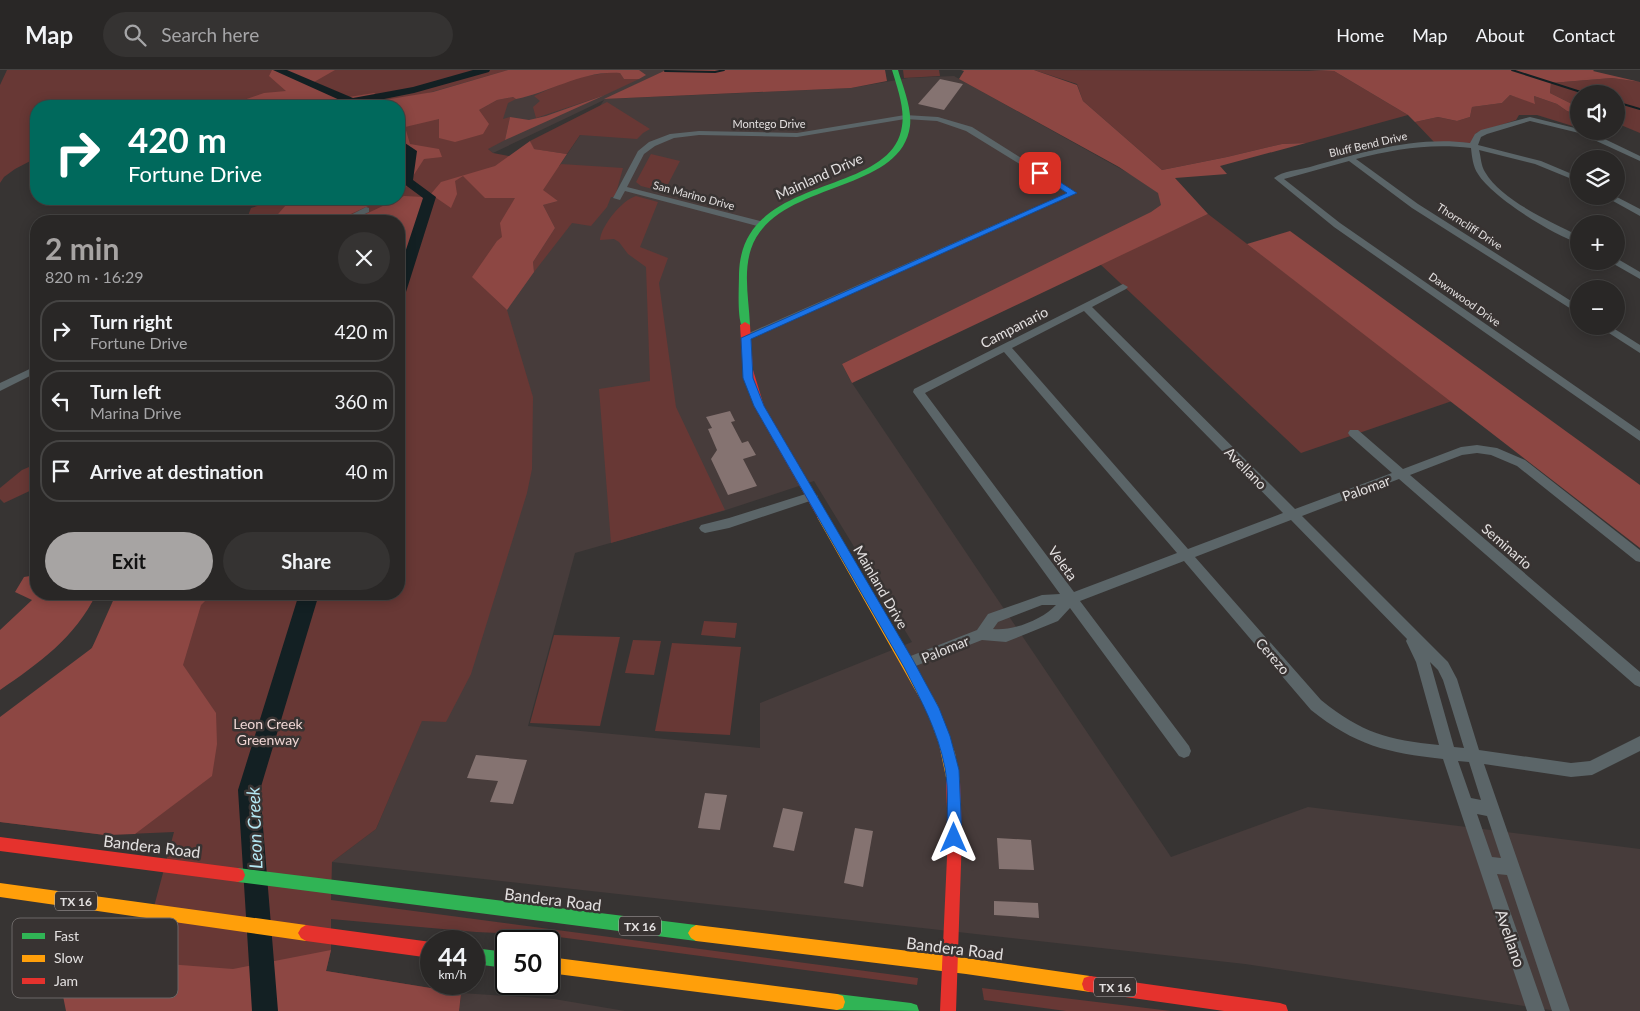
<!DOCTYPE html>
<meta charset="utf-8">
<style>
:root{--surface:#292726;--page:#353332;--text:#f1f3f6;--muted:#a5a5a7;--line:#454443;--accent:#a7a4a3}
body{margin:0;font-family:Lato,sans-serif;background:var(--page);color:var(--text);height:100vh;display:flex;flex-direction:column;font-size:19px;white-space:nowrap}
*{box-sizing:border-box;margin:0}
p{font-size:16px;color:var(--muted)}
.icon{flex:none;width:28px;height:28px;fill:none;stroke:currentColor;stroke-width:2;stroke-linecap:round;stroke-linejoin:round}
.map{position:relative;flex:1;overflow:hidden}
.sheet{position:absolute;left:30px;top:145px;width:375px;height:385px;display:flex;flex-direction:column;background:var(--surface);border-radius:20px;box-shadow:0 2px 12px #0003,0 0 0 1px var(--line)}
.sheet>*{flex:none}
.top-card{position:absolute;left:30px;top:30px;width:375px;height:105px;border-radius:20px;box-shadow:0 2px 12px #0003,0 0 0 1px var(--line);background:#00695c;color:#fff;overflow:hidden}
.buttons{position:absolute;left:1570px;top:15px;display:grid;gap:10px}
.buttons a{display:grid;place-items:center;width:55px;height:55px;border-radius:50%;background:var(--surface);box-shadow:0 2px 12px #0003,0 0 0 1px var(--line);font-size:25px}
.speed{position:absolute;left:420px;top:860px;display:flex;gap:10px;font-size:25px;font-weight:700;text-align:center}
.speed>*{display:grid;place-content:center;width:65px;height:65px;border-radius:50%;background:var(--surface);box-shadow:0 2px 12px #0003,0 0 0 1px var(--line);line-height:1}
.speed small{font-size:12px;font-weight:400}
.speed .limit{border:2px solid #111;border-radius:8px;background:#fff;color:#111}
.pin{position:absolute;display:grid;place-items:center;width:42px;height:42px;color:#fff;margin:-21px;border-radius:10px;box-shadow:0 2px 8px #0006}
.me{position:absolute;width:55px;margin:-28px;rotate:0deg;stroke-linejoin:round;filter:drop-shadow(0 0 4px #0008)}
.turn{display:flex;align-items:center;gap:18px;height:105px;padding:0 15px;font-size:22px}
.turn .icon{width:65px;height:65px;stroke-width:2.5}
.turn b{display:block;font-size:35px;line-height:42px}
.round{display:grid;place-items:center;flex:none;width:52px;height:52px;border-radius:26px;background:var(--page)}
.head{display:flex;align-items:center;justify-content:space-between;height:85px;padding:0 15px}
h1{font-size:30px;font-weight:700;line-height:38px;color:var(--accent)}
.button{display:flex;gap:10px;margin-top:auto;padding:10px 15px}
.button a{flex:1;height:58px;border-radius:30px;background:var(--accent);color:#111;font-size:20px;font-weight:700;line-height:58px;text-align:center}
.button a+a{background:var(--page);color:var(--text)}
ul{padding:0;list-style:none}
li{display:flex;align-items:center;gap:15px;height:62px;margin:0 10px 8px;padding:0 5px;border:2px solid var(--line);border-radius:20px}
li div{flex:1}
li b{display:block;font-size:19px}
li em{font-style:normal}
header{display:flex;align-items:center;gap:30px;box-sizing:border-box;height:70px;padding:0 25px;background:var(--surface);border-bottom:1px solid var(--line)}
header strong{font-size:24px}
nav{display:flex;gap:28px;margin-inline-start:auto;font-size:18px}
.search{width:350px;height:45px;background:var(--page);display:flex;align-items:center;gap:12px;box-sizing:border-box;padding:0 18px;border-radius:28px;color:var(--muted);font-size:19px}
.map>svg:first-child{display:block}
</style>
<header>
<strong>Map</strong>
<div class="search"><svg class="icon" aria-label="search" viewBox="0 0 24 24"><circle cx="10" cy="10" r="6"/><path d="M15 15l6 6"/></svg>Search here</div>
<nav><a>Home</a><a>Map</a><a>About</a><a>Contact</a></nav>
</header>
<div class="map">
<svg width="1640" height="941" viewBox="0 0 1640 941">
<rect width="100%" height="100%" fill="#373433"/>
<g fill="#473c3b" fill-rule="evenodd">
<path d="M386,0h280l-60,29 245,-11 57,-10 46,-2 228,127 -340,161 10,19 319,474 137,-50 332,42v162h-83l-312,-47 -913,-102 44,-33 46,-109 60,-426 37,-69 85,-125 -111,53 -75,-60zM814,411l98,161 -152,61v45l-232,-22 47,-173 148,-42z"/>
<path d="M461,923l93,6 71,12h-166z"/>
</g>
<g fill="#683835">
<path d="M7,0h501l-87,25 58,15 18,-10 16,-3 3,2 -8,4 -5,16 7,-2 -5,23 -17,9 5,4 66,13 2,-2 62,4 -8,29h-4l-4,10 -16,19 -19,-3 -38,49 -1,-10 22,-34 -12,-23 15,-4 -15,-10 -58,98 22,21 26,87 -1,72 -5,24 -56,181 -25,48 -24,-1 -46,108 -44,33 -1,38 587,78 -1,7 -373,-50 -68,-3 -145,-13v31l-5,21 135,22 -2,18h-333l48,-179 -69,3 -105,-13 84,-162 41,-66h274v-373h-153l5,-13 29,-9h119v-93h-363v52l-21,11 -11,8 -4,6v-98z"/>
<path d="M903,0h36l1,6 -36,2z"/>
<path d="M1034,0l300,1 74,44 -102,28 -24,1 -55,13 -65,13 -79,-69 -6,-17z"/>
<path d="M613,2l7,1 4,6h15l-34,16 -69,23 -3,-11 7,-6 -6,-5 39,-18z"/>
<path d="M1612,8l28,4v51l-24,-10v-29h-37v19l-3,-7 -26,-13 1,-10z"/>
<path d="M1510,25l25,8 -1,-7 23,8 10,7 12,4v13l-42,-13h-18l-3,5 -40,13 -4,10 -38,-1 -19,-20 23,-5 19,4 13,-4 2,-10 30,-4z"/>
<path d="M607,32l43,27 -7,4 -6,6 -57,-4 -13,19 -34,-5 -3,-8z"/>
<path d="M651,84l29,7 -16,31 -23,-6 -5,-4z"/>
<path d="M636,126l22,6 -18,45 28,11 -9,25 17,124 49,103 -114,33 -12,-154 51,-8 -4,-114 -18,-13 -9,-12 -5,-3 -14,1c1,-14 22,-40 36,-44z"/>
<path d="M1208,144l244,187 -151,52 -201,-189z"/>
<path d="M36,394v24l-32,15 -4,-4v-11l22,-18z"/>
<path d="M704,551l33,2 -2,15 -34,-3z"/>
<path d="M554,565l66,2 -20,89 -70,-3z"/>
<path d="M633,570l28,1 -7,34 -29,-2z"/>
<path d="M672,573l69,4 -11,88 -75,-4z"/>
<path d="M982,918l189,23h-105l-82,-11z"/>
</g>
<g fill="#8d4743">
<path d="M272,0h63l-21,12 35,15 25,-4 10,7 49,-8 75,-22h131l7,5 -7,4h-15l-4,-6c-37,-3 -69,19 -104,26l-3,-2 -16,3 -18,10 10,14 -6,10 -28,8 -16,-4v-19l-34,8 5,17 29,5 3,8 -18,2 -18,28 -7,4v-85h-155l-6,-4 26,-9 22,-2 -17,-15z"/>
<path d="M666,0h219l2,11 -36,7 -247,11z"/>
<path d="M961,0h73l43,15 6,16 79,69 65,-13 55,-13 24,-1 -86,23 7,8 -52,4 33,36 -356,169 -10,-19 309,-152 10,-7 -3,-12 -39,-26 -160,-88 5,-8z"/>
<path d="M1308,0h286l-1,1 47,11 -28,-4 -61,5 -1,10 26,13 3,9 -12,-4 -10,-7 -23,-8 1,8 -25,-9 -8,8 -30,4 -2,10 -13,4 -19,-4 -23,5 -7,-7 -74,-44z"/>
<path d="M605,25l-100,45 5,-23 19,3 17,-4z"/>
<path d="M530,71l4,8 33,5 -24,36 15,11 -15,4 12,23 -22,34 1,10 -27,38 -35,-33 25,-36 5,-4 -2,-14 15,-25h-30l-22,-22 -8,5 2,13 -6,14 -16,-11 -7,1 -23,71 -6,5v-53h-48l53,-25 20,1 6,-2 11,-13 54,-16z"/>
<path d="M294,129h89l-47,22h-64l14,-16z"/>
<path d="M1290,161l350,254v63l-393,-304z"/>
<path d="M36,505v19h60c-20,43 -58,70 -96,96v-60l32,-30 -17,-8 9,-15z"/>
<path d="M116,524h96l-11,11 -18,60 33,48 1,31 -5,32 -77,58 -30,1 -105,-13v-105l92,-69z"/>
<path d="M331,880l-5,21 135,22 -2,18h-393l-6,-30 -11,-26 184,14z"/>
</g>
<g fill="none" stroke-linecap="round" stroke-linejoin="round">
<g stroke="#132023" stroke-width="2">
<path d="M1512,0l75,24"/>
<path d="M665,1l50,1 9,-2"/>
<path d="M1616,32l24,7"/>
</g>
<g fill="#132023" fill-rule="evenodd">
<path d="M273,0h14l66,28 60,-11 60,-17h17l-1,2 -75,21 -50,10 4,3h-15z"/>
<path d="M399,69l18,12 -4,29 23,17 -30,95 -2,3 -5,1v-25l24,-73 -23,-17 5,-29 -6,-4z"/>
<path d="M299,524h20l-59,196 18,221h-26l-14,-221z"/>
</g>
</g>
<g fill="#857371">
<path d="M940,9l23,5 -19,26 -26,-6z"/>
<path d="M730,341l5,10 -4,1 11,21 6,-2 8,14 -13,4 14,27 -29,9 -17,-36 6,-9 -9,-21 4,-1 -6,-11z"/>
<path d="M476,685l51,5 -14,44 -23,-2 8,-21 -31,-3z"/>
<path d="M705,723l22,2 -7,35 -22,-2z"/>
<path d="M783,738l20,4 -9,39 -21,-4z"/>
<path d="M855,758l18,3 -10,56 -19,-4z"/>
<path d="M997,768l34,2 3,30 -35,-1z"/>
<path d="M994,831l44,2 1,15 -45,-3z"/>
</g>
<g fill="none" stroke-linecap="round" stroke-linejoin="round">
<g fill="#5b6568" fill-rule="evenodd">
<path d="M905,45l33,2 34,10 105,66 -331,148 -5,-3 1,-2 325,-143 -101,-62 -29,-10 -32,-2 -108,18 -98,-2 -25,3 -19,8 -11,8 -17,33 137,35v4l-3,1 -136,-36 -5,9 -7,-2 25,-47 11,-9 21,-8 29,-3 98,2z"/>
<path d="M1530,47l49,12v2h9l52,25v5l-61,-28 -49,-12 -43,13 -6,3 -3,8 63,16 38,16v5l-44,-18 -56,-14c2,7 2,16 6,22 17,29 65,49 94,64v7c-26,-8 -87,-46 -101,-69 -5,-7 -6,-17 -7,-26 -40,-5 -76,1 -115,11l62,45 161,102v8l-167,-106 -63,-47 -65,18 56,44 300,208v10l-306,-214 -60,-49c8,-7 25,-8 36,-11 54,-15 105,-31 160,-24l5,-9 6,-4z"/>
<path d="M1604,126h11l25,13v7z"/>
<path d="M366,137l3,1v4l-19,9h-11z"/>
<path d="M1616,188l24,14v7l-28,-16 -2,-2h6z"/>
<path d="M1123,214l5,3 -2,2 -34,18 203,202 97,-36 -42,-37 -2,-3 2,-3h8l45,39 58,-22 16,-2 20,3 28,12 115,90v12l-4,-1 -119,-95 -26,-11 -14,-2 -15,2 -52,20 230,197v15l-5,-2 -236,-206 -97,37 146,146 9,17 22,71 92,13 19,-2 50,-25v15l-48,24 -21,2 -87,-13 86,247h-18l-45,-136 -10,-1 48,137h-18l-84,-252c-56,-6 -88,-14 -132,-49l-127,-149 -104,40 109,145 2,5 -2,5 -5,2 -5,-2 -109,-148 -12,13 -47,19 -5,2 -24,-2 -74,29 -5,-2 -2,-4 2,-4 74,-29 11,-16 54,-19 18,-1 -147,-202 1,-3zM1084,241l199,202 -95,36 -176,-201zM1004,282l173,201 -103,39 -149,-199zM1291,450l116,119 -1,2 10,21 23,83c-51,-5 -77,-12 -118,-45l-126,-143zM1042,535h14c-14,15 -43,26 -63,24l5,-7zM1430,592l8,8 5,10 21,68 -10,-1zM1458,691l11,1 12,38 -10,-2zM1477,744l10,2 14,42 -9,-1z"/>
<path d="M1598,256h12l30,19v8z"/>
<path d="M36,296v7l-36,18v-8z"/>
<path d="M812,422l6,4 -2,3 -87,29 -24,5 -4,-2 -2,-3 2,-3 28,-7z"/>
</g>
<g fill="#30b455" fill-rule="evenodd">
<path d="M892,0h6c5,17 14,38 12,56 -9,69 -136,54 -159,123 -8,24 -2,52 -1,76l-2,2h-6c-5,-12 -3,-39 -3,-53 2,-103 153,-75 163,-148 3,-18 -5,-39 -10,-56z"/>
<path d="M238,798l458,57 5,3 3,5 -3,5 -5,3 -458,-59 -5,-2 -2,-5 2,-5z"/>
<path d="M474,878l32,4v16l-32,-4z"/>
<path d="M837,924l74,9 6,2 2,6 -82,-1 -6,-2 -2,-6 2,-6z"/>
</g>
<g fill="#ff9f0a" fill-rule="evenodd">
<path d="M823,443l4,1 110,190 18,49 5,29 -2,5 -5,1 -5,-1 -9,-43 -12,-33 -110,-194z"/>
<path d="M0,813l306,42 5,3 3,5 -3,5 -5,3 -306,-44z"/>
<path d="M696,855l270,33 124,18 6,2 2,6 -2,6 -6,2 -124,-18 -270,-33 -5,-3 -3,-5 3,-5z"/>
<path d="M549,887l288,37 6,2 2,6 -2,6 -6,2 -288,-37z"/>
</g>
<g fill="#e5322d" fill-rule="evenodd">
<path d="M745,252l5,3 3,45 11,36 63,108 2,3 -2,3h-8l-65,-114 -11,-36 -3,-45z"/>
<path d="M953,706l5,1 2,5 2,53 -6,176h-16l8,-176 -2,-53 2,-5z"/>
<path d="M0,767l238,31 5,2 2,5 -2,5 -5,2 -238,-31z"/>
<path d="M306,855l125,17v16l-125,-17 -5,-3 -3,-5 3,-5z"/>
<path d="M1090,906l190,27 6,2 2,6h-64l-134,-19 -6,-2 -2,-6 2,-6z"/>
</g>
</g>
<path fill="#1a73e8" stroke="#114b97" d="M1038,101h5l34,22 -326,146 2,39 11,28 149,254 26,48 11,28 9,34 3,68 -2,5 -6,2 -5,-2 -2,-5c0,-22 2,-48 -2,-70 -7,-37 -24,-68 -41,-101l-150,-261 -11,-28 -2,-40 326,-145 -29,-19z"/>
<g text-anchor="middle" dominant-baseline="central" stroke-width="5" stroke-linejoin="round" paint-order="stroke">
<g font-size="11" fill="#e3e0e0" stroke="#383332">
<text x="769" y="53">Montego Drive</text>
<text transform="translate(1368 74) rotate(-13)">Bluff Bend Drive</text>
<text transform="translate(694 125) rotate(15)">San Marino Drive</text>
<text transform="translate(1470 156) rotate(33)">Thorncliff Drive</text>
<text transform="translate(1465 229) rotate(35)">Dawnwood Drive</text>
</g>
<g fill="#383332" stroke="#b0acac" stroke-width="1">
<rect x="55" y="821.5" width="42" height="19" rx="4"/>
<rect x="619" y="846.5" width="42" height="19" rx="4"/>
<rect x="1094" y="907.5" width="42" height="19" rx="4"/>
</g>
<g font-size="12" font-weight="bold" fill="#e3e0e0">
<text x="76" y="831">TX 16</text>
<text x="640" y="856">TX 16</text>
<text x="1115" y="917">TX 16</text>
</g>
<g font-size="14" fill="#e3e0e0" stroke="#383332">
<text transform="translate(819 106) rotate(-24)">Mainland Drive</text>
<text transform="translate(1014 257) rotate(-27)">Campanario</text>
<text transform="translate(1246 398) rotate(45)">Avellano</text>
<text transform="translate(1366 418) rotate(-20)">Palomar</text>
<text transform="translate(1507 476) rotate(41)">Seminario</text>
<text transform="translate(1063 493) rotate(54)">Veleta</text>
<text transform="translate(881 517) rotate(60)">Mainland Drive</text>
<text transform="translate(945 579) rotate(-22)">Palomar</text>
<text transform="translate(1273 586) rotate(49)">Cerezo</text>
</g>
<g font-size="14" fill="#efd6d4" stroke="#383332">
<text x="268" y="653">Leon Creek<tspan x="268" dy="16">Greenway</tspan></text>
</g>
<g font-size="16" fill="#e3e0e0" stroke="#383332">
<text transform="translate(152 776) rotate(7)">Bandera Road</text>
<text transform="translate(553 829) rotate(7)">Bandera Road</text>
<text transform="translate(1511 868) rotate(71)">Avellano</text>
<text transform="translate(955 878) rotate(7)">Bandera Road</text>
</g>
<g font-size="18" font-style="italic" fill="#b4e8f4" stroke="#383332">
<text transform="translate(254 758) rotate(-92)">Leon Creek</text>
</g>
</g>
<rect x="12" y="848" width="166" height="80" rx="8" fill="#383332" stroke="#6b6766" stroke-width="1"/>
<rect x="22" y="863" width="23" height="6" fill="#30b455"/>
<rect x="22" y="885" width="23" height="7" fill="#ff9f0a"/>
<rect x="22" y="908" width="23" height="6" fill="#e5322d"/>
<g font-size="14" fill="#e3e0e0">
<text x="54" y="871">Fast</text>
<text x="54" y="893">Slow</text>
<text x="54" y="916">Jam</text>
</g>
</svg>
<div class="buttons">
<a><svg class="icon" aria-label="sound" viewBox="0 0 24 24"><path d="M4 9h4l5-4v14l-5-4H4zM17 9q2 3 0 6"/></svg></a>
<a><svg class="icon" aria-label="layers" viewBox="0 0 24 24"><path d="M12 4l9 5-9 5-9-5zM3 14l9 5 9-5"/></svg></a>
<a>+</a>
<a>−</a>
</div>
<div class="speed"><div>44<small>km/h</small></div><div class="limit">50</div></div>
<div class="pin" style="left:1040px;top:103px;background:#d93025"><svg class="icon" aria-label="arrive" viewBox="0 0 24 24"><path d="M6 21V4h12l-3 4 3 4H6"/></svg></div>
<svg class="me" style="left:954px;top:768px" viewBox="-20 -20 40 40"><path d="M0-17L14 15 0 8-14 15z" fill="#1a73e8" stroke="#fff" stroke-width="4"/></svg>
<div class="top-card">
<div class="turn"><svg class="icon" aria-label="right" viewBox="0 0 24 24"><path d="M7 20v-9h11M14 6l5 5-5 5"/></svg><div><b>420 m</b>Fortune Drive</div></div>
</div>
<section class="sheet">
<div class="head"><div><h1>2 min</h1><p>820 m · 16:29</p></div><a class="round"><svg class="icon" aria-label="close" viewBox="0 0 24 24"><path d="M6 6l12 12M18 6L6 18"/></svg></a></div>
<ul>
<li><svg class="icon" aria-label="right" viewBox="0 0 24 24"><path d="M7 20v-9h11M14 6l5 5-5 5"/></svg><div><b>Turn right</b><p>Fortune Drive</p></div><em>420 m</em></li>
<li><svg class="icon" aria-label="left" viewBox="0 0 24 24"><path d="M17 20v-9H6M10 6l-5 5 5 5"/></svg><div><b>Turn left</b><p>Marina Drive</p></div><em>360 m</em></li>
<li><svg class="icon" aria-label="arrive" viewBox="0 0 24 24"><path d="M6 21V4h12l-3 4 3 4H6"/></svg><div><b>Arrive at destination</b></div><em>40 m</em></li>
</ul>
<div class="button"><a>Exit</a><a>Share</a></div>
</section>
</div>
